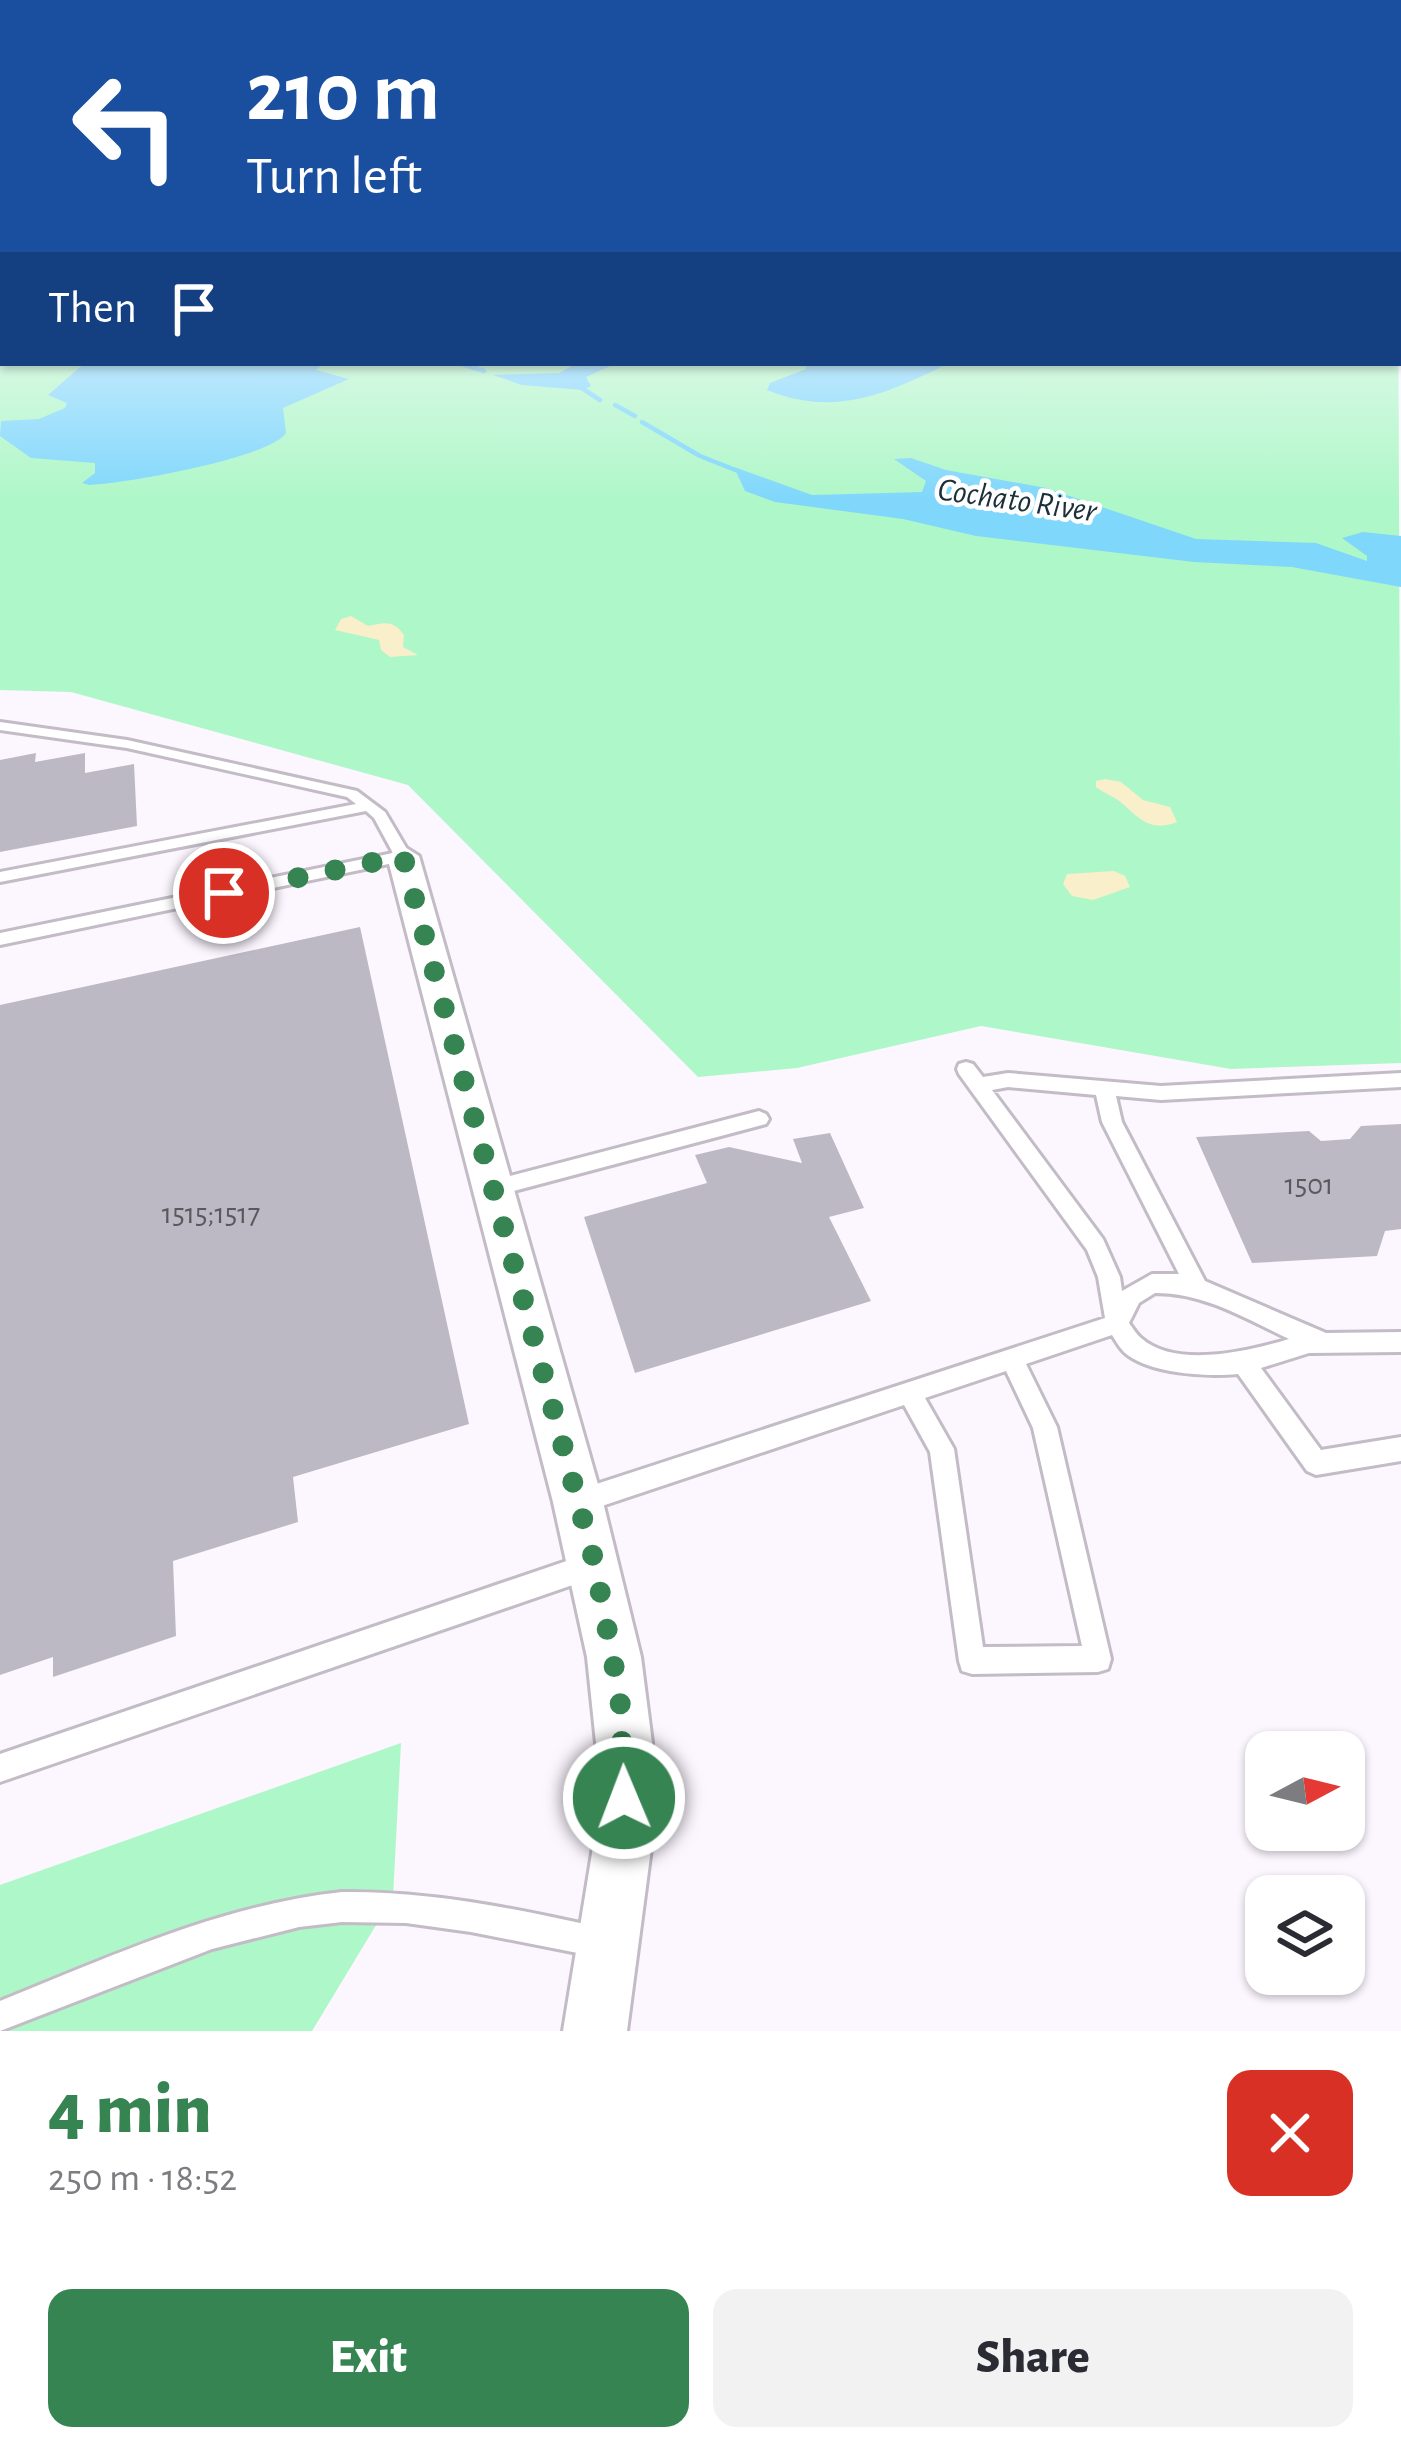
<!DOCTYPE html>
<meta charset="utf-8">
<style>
:root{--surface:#fff;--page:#f2f2f3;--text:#2b2b33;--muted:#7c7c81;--accent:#378453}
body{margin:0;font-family:"Alegreya Sans",sans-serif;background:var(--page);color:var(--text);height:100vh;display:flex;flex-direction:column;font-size:45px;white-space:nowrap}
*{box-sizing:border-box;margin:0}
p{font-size:39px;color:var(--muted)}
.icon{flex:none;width:66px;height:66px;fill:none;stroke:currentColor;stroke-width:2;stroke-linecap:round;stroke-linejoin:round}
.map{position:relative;height:2031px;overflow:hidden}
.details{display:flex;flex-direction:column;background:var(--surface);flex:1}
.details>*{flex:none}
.hud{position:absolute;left:0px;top:0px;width:1401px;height:366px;box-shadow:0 3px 9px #0004;background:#1a4fa0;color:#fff;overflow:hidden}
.needle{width:78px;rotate:83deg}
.buttons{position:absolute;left:1245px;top:1731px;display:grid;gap:24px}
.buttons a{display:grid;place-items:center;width:120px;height:120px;border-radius:24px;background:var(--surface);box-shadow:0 3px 9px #0004;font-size:60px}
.pin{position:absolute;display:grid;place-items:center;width:102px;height:102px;color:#fff;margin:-51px;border:6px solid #fff;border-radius:50%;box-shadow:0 3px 12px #0007}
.me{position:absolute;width:132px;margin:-66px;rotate:359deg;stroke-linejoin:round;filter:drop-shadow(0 0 9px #0008)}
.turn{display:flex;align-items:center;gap:42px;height:252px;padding:0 48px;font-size:54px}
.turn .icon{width:156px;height:156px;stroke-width:2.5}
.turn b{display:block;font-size:84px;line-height:102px}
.then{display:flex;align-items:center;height:114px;padding:0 48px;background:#0003;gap:24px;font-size:45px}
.round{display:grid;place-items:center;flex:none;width:126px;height:126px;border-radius:24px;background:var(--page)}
.overview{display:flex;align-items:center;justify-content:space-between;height:204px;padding:0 48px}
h1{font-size:72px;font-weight:800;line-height:90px;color:var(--accent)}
.action{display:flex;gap:24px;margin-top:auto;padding:24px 48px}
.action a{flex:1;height:138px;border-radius:24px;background:var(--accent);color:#fff;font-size:48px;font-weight:800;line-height:138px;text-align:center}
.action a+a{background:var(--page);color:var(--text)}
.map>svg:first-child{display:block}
.green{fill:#aef7c8}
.sand{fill:#f9efca}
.water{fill:#7fd7fb}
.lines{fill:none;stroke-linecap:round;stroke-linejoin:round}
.stream{stroke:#7fd7fb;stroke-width:4.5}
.building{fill:#bdb9c4}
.service-casing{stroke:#c3bbc6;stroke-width:6}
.minor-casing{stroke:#c3bbc6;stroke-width:6}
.service{fill:#fff;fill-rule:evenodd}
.minor{fill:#fff;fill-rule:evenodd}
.route{stroke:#378453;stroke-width:21;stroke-dasharray:0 37.8}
.labels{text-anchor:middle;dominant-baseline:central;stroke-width:9;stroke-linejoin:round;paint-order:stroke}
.number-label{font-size:30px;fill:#5b585d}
.far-water-label{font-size:33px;font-style:italic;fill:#1b3039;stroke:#fff}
</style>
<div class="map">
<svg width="1401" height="2031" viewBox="0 0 1401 2031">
<rect width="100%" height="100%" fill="#fcf6ff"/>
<path class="green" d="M1398,217l3,846 -170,6 -250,-43 -184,42 -99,9 -290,-292 -337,-93 -71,-2v-402l3,75h1395z
M401,1743l-8,154 -81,134h-312v-146z"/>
<path class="sand" d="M351,616l17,10c15,-3 25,-7 36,9l-1,12 15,8 -28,2 -9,-7 -2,-10 -44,-10 6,-11z
M1105,779l16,3 22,18 27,7 7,15c-25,10 -37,-2 -54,-18 -8,-7 -19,-11 -27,-17v-6z
M1114,871l11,5 5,11 -37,13 -21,-4 -9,-12 4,-10z"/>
<path class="water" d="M85,363h239l-8,7 33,9 -66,29 3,25c-16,25 -162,51 -197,52l-7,-2 13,-10v-10l-64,-5 -31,-22 1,-15 38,-2 26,-11 2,-5 -19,-8z
M577,363h40l-31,14 5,9 -8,4 -61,-5 -29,-10 66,-2z
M806,363h143c-61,30 -113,55 -182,27l3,-7 36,-14z
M911,458l35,12 100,18 150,51 120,4 51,18v-5l-25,-18 21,-6 38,4v51l-109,-20 -98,-5 -218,-26 -73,-17 -128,-17 -30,-11 -11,-24 78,28 110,-3 4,-11 -32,-22z"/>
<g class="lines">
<path class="stream" d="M459,363l25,8
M574,383l26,17
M615,405l20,11
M642,422l58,34 43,17"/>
</g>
<path class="building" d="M36,753l-1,9 50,-9v20l49,-9 3,62 -137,26v-92z
M360,927l109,497 -176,53 5,45 -125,39 3,75 -123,41v-20l-53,18v-670z
M1401,1124v105l-16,2 -8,25 -125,7 -56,-126 113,-6 12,10 29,-2 11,-13z
M830,1133l34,75 -35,9 42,84 -236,72 -51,-156 123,-34 -12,-28 34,-8 73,16 -9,-24z"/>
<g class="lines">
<g class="service-casing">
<path id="service" d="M0,722l127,18 230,51 28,21 26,44 -8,5 -403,84v-12l393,-80 -19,-35 -8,-7 -366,71v-10l356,-68 -9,-7 -220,-49 -127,-18z
M966,1062l7,2 10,13 25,-4 153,13 240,-13v14l-240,13 -45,-4 6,26 83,159 121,52 75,-1v20l-92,1 -48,15 60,82 80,-13v24l-85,14 -9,-4 -69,-97c-31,3 -90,0 -114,-22 -5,-5 -8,-11 -12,-17l-86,29 31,63 54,232 -3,10 -10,3 -126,2 -10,-3 -3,-10 -29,-209 -26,-47 -326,109 -9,-3 -3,-9 3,-9 9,-3 527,-172 -7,-41 -11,-27 -128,-176 -2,-5 2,-5zM1008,1087l88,8 6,27 77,152h-27l-30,17 -2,-14 -17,-38 -111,-149zM1155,1293c49,0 90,25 134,46 -40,12 -113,30 -148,-1 -5,-4 -8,-10 -12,-15l10,-20zM1006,1371l27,57 49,218 -99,1 -29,-198 -29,-51z
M759,1111l7,3 3,5 -3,5 -271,72 -7,-2 -3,-6 3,-6 7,-2z
M590,1553l9,4 4,9 -4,9 -9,4 -590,203v-28z
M342,1892c87,-1 171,16 256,35l11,4 4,11 -4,11 -11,4 -127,-25 -65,-9 -64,-1 -43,5 -87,22 -212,82v-30c112,-45 221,-96 342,-109z"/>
</g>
<g class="minor-casing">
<path id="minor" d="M403,846l16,10 184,646 38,155 11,86v98l-25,190h-64l31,-190 2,-98 -9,-86 -34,-155 -166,-646z"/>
</g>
<use href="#service" class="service"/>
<use href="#minor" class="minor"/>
</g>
<linearGradient id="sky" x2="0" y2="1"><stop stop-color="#7ec2f0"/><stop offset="0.43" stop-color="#fefbff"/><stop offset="1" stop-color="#fefbff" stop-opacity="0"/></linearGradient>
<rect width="1401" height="502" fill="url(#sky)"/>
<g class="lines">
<path class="route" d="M224,893l179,-37 192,708 25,134 4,100"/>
</g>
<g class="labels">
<g class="number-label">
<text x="1309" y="1185">1501</text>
<text x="211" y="1214">1515;1517</text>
</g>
<g class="far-water-label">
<text transform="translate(1017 501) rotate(8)">Cochato River</text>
</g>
</g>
</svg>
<div class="buttons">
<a><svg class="needle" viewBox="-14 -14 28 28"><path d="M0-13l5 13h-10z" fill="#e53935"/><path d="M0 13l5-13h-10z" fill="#7c7c81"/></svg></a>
<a><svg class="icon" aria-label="layers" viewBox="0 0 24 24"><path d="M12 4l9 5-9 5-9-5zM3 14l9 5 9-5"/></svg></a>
</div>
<div class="pin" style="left:224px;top:893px;background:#d93025"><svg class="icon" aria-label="arrive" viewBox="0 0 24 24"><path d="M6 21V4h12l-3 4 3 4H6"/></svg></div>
<svg class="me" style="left:624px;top:1798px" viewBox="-20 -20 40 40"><circle r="17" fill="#378453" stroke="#fff" stroke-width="3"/><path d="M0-11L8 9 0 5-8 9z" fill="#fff"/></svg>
<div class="hud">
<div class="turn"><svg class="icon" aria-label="left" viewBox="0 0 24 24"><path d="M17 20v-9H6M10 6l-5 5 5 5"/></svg><div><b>210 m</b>Turn left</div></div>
<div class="then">Then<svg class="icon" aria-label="arrive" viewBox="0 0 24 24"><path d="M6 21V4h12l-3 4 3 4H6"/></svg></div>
</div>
</div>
<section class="details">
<div class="overview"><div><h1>4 min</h1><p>250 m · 18:52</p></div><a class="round" style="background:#d93025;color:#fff"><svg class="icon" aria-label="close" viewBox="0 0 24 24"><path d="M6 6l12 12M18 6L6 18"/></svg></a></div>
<div class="action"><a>Exit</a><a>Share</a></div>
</section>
